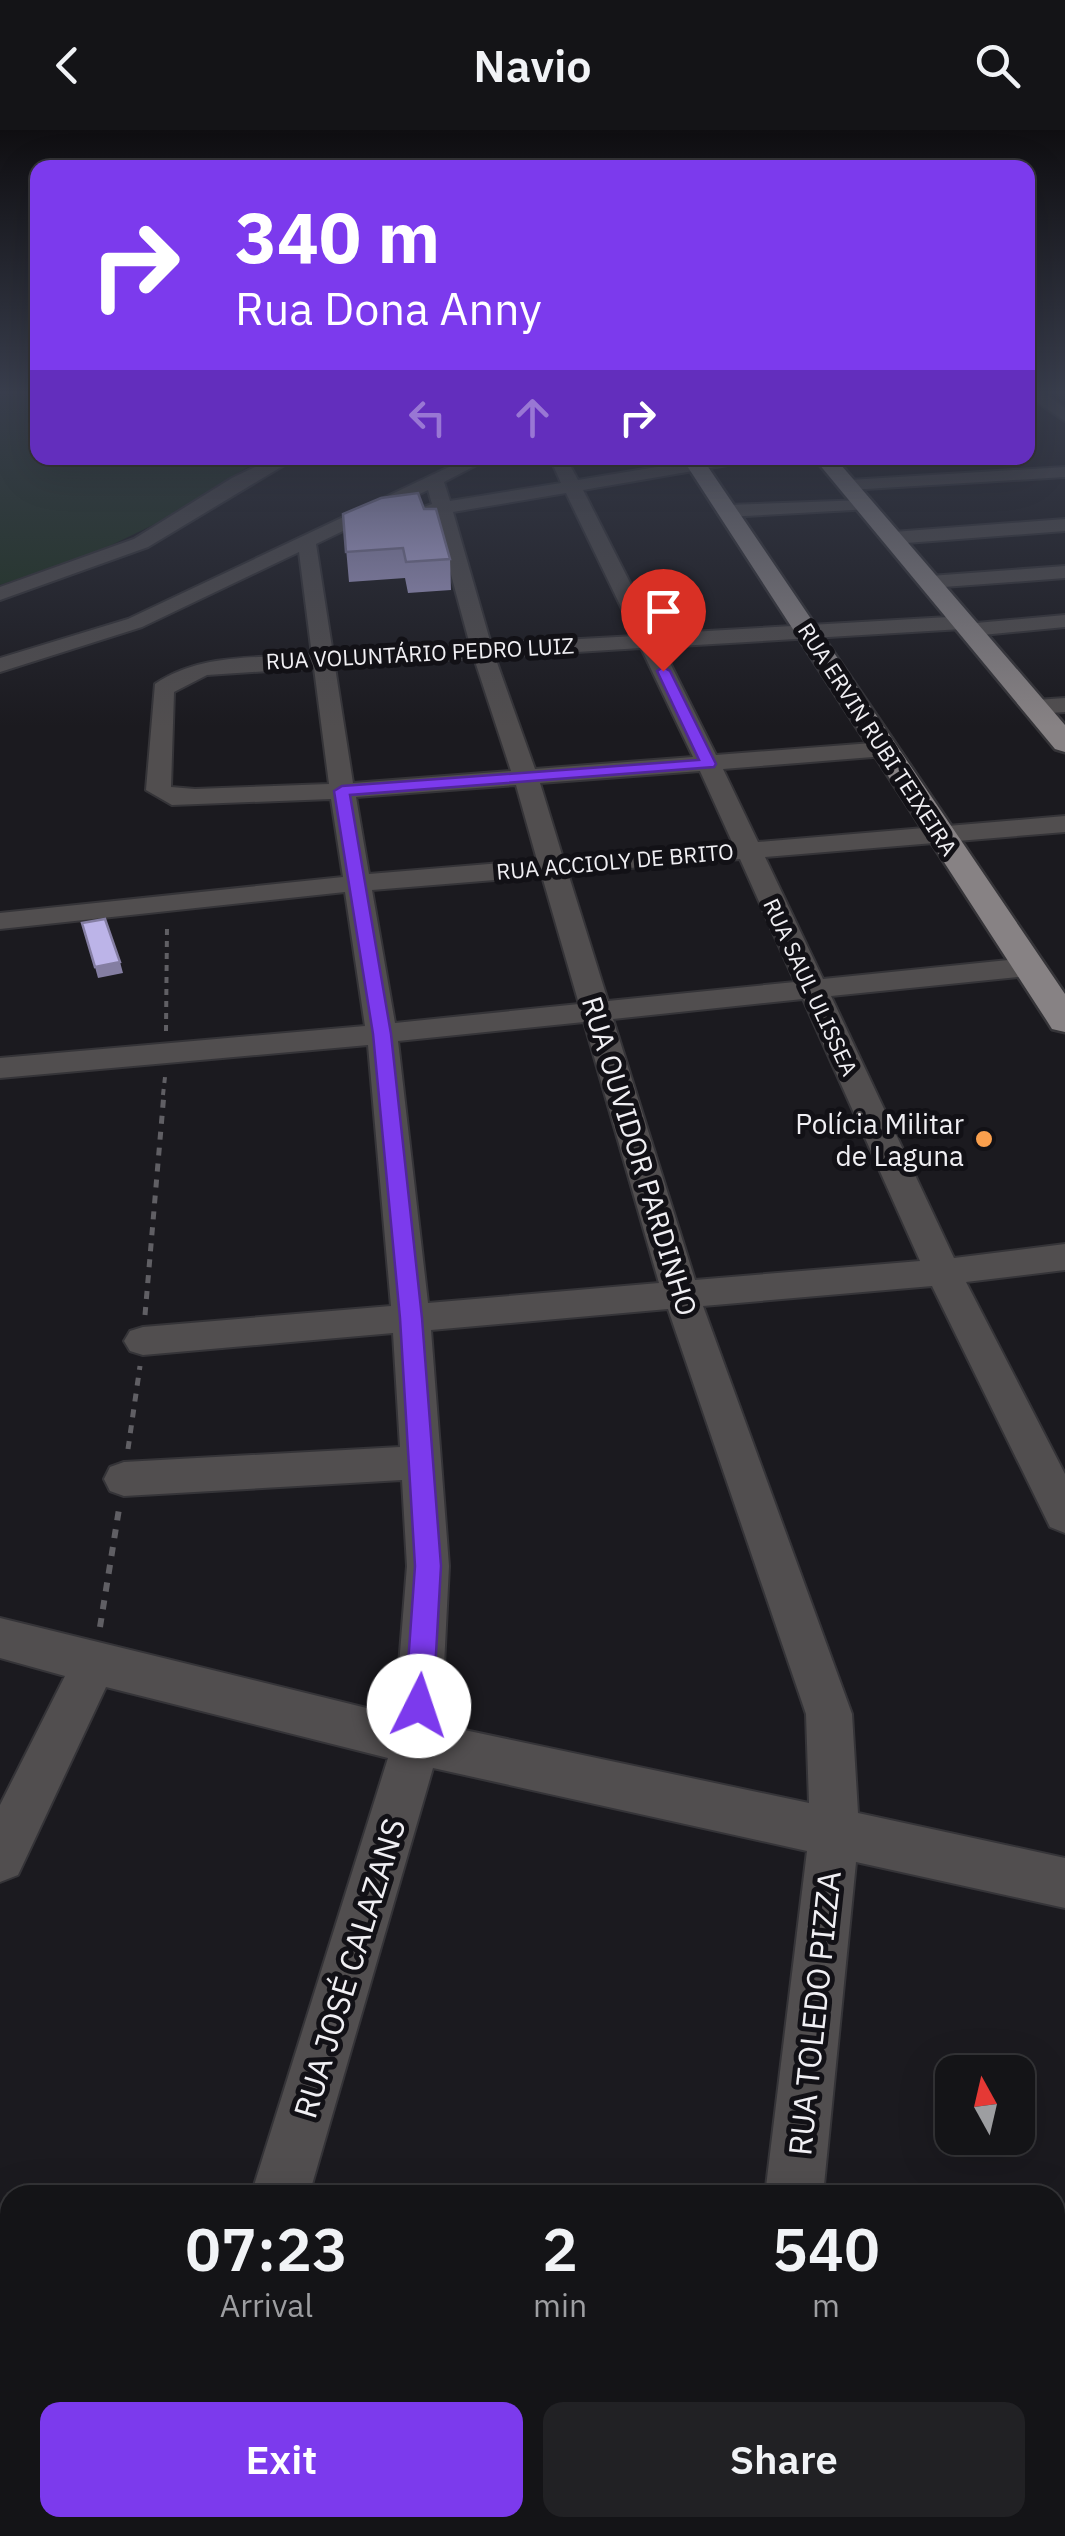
<!DOCTYPE html>
<meta charset="utf-8">
<style>
:root{--surface:#141417;--page:#212124;--text:#f1f3f6;--muted:#9d9ea1;--line:#333336;--accent:#7c3aed}
body{margin:0;font-family:"IBM Plex Sans",sans-serif;background:var(--page);color:var(--text);height:100vh;display:flex;flex-direction:column;font-size:38px;white-space:nowrap}
*{box-sizing:border-box;margin:0}
p{font-size:32px;color:var(--muted)}
.icon{flex:none;width:55px;height:55px;fill:none;stroke:currentColor;stroke-width:2;stroke-linecap:round;stroke-linejoin:round}
.map{position:relative;flex:1;overflow:hidden}
.drawer{position:absolute;left:0px;top:2055px;width:1065px;height:352px;display:flex;flex-direction:column;background:var(--surface);border-radius:30px 30px 0 0;box-shadow:0 10px 40px #0002,0 0 0 2px var(--line)}
.drawer>*{flex:none}
.hud{position:absolute;left:30px;top:30px;width:1005px;height:305px;border-radius:20px;box-shadow:0 10px 40px #0002,0 0 0 2px var(--line);background:#7c3aed;color:#fff;overflow:hidden}
.needle{width:65px;rotate:352deg}
.buttons{position:absolute;left:935px;top:1925px;display:grid;gap:20px}
.buttons a{display:grid;place-items:center;width:100px;height:100px;border-radius:20px;background:var(--surface);box-shadow:0 10px 40px #0002,0 0 0 2px var(--line);font-size:50px}
.pin{position:absolute;display:grid;place-items:center;width:85px;height:85px;color:#fff;margin:-102px -42px;border-radius:50% 50% 50% 0;rotate:-45deg;box-shadow:0 0 10px #0007}
.pin .icon{rotate:45deg}
.me{position:absolute;width:110px;margin:-55px;rotate:4deg;stroke-linejoin:round;filter:drop-shadow(0 0 8px #0008)}
.turn{display:flex;align-items:center;gap:35px;height:210px;padding:0 40px;font-size:45px}
.turn .icon{width:130px;height:130px;stroke-width:2.5}
.turn b{display:block;font-size:70px;line-height:85px}
.lanes{display:flex;align-items:center;height:95px;padding:0 40px;background:#0003;justify-content:center;gap:50px;direction:ltr}
.lanes .off{opacity:.35}
.eta{display:flex;justify-content:space-evenly;align-items:center;height:170px;text-align:center}
.eta b{font-size:60px;font-weight:600;line-height:70px}
.cta{display:flex;gap:20px;margin-top:auto;padding:20px 40px}
.cta a{flex:1;height:115px;border-radius:20px;background:var(--accent);color:#fff;font-size:40px;font-weight:600;line-height:115px;text-align:center}
.cta a+a{background:var(--page);color:var(--text)}
header{display:flex;justify-content:space-between;align-items:center;height:130px;padding:0 40px;background:var(--surface);font-size:45px;font-weight:600}
.map>svg:first-child{display:block}
.green{fill:#1d321e}
.lines{fill:none;stroke-linecap:round;stroke-linejoin:round}
.minor-casing{stroke:#353438;stroke-width:4}
.major-casing{stroke:#353438;stroke-width:5}
.path-far2{stroke:#605f64;stroke-width:4;stroke-dasharray:6 6;stroke-linecap:butt}
.path-far1{stroke:#605f64;stroke-width:5;stroke-dasharray:8 8;stroke-linecap:butt}
.path{stroke:#605f64;stroke-width:6;stroke-dasharray:9 9;stroke-linecap:butt}
.minor{fill:#514e4f;fill-rule:evenodd}
.major{fill:#878284;fill-rule:evenodd}
.wall{fill:#a29bc8}
.shaded-wall{fill:#847ea2}
.building{fill:#bcb4e8;stroke:#847ea2;stroke-width:2.5}
.route{fill:#7c3aed;stroke:#51269a;stroke-width:2.5}
.poi-dot{fill:#f99f4d;stroke:#121116;stroke-width:4}
.labels{text-anchor:middle;dominant-baseline:central;stroke-width:10;stroke-linejoin:round;paint-order:stroke}
.far-street-label{font-size:22px;fill:#f0eff3;stroke:#121116}
.poi-label{font-size:28px;fill:#f0eff3;stroke:#121116;text-anchor:end}
.street-label{font-size:28px;fill:#f0eff3;stroke:#121116}
.near-street-label{font-size:32px;fill:#f0eff3;stroke:#121116}
</style>
<header><svg class="icon" aria-label="back" viewBox="0 0 24 24"><path d="M15 5l-7 7 7 7"/></svg>Navio<svg class="icon" aria-label="search" viewBox="0 0 24 24"><circle cx="10" cy="10" r="6"/><path d="M15 15l6 6"/></svg></header>
<div class="map">
<svg width="1065" height="2406" viewBox="0 0 1065 2406">
<rect width="100%" height="100%" fill="#1b1a1f"/>
<path class="green" d="M0,260h37l1,68h195l18,7 -96,59 -62,30 -93,31z"/>
<g class="lines">
<g class="minor-casing">
<path id="minor" d="M1028,260h11l26,18v13l-37,-25z
M274,328h22l-148,89 -148,53v-13l134,-48 98,-61z
M468,328h22l-46,24 6,19 111,-18 -11,-25h16l12,22 133,-22h36l-8,5 -156,27 73,144 310,-18 7,2 3,5 89,-8v12l-93,9 -7,-2 -3,-5 -300,18 54,108 169,-13 12,7 -12,7 -162,13 35,73 307,-26v16l-300,25 58,122 206,-21 10,3 4,6 -4,6 -10,3 -198,20 123,262 111,-14v26l-99,12 99,192v59l-15,-6 -118,-241 -229,20 149,408 6,99 207,45v50l-209,-46 -33,333h-58l42,-344 -374,-83 -124,427h-58l137,-437 -282,-71 -88,188 -18,7v-77l65,-129 -65,-18v-40l395,97 12,-149 -5,-86 -278,16 -14,-5 -6,-12 6,-12 14,-5 276,-15 -7,-114 -250,22 -13,-4 -6,-10 6,-10 13,-4 248,-21 -23,-261 -368,33v-20l365,-32 -20,-134 -345,37v-16l343,-36 -12,-78 -159,6 -26,-15 9,-106c46,-31 103,-26 157,-29l-13,-103 -157,75 -142,45v-14l128,-39zM428,360l4,14 -22,8 9,6 16,-3 35,130 -137,9 -17,-110zM566,363l69,143 -144,8 -38,-132zM641,518l52,109 -158,12 -40,-112zM474,528l37,113 -158,12 -18,-116zM314,538l15,116 -134,5 -24,-2 3,-95 33,-17zM700,641l33,73 -170,14 -23,-75zM516,655l21,75 -168,14 -13,-77zM740,729l55,123 -187,19 -40,-128zM542,746l37,128 -184,19 -23,-133zM803,869l117,262 -225,19 -82,-261zM584,892l75,261 -231,20 -30,-262zM668,1179l138,405 3,89 -368,-78 8,-159 -18,-236z
M1065,337v10l-216,13 -9,-5 9,-5z
M865,370l6,1v8l-144,8 -9,-6 9,-6z
M1065,389v12l-172,13 -10,-6 10,-6z
M1065,436v12l-135,10 -10,-6 10,-6z
M1065,568v14l-29,2 -11,-7 11,-7z
M147,2398h66l-3,8h-66z
M724,2398h66l-1,8h-66z"/>
</g>
<g class="major-casing">
<path id="major" d="M682,328h20l363,536v38l-13,-3 -5,-8z
M814,328h21l230,267v27l-10,-3z"/>
</g>
<path class="path-far2" d="M166,901l1,-104
M163,965l2,-18"/>
<path class="path-far1" d="M145,1185l19,-222
M128,1319l12,-83"/>
<path class="path" d="M100,1497l19,-118"/>
<use href="#minor" class="minor"/>
<use href="#major" class="major"/>
</g>
<path class="wall" d="M424,379l26,50 1,31 -43,3 -3,-15 -56,4 -6,-68z"/>
<path class="shaded-wall" d="M120,832l3,11 -25,5 -3,-11z"/>
<path class="building" d="M418,363l6,16h12l14,50 -44,3 -3,-14 -57,4 -3,-38 38,-16z
M105,789l15,43 -25,5 -13,-44z"/>
<linearGradient id="sky" x2="0" y2="1"><stop stop-color="#0f0e11"/><stop offset="0.44" stop-color="#393e4d"/><stop offset="1" stop-color="#393e4d" stop-opacity="0"/></linearGradient>
<rect width="1065" height="597" fill="url(#sky)"/>
<path class="route" d="M663,537l7,4 46,93 -2,3 -364,28 41,239 31,284 19,248 -8,140 -4,9 -10,4 -10,-4 -4,-9 10,-140 -15,-248 -27,-284 -39,-243 8,-5 357,-26 -42,-89z"/>
<circle class="poi-dot" cx="984" cy="1009" r="10"/>
<g class="labels">
<g class="far-street-label">
<text transform="translate(420 523) rotate(-3)">RUA VOLUNTÁRIO PEDRO LUIZ</text>
<text transform="translate(878 609) rotate(57)">RUA ERVIN RUBI TEIXEIRA</text>
<text transform="translate(615 731) rotate(-5)">RUA ACCIOLY DE BRITO</text>
<text transform="translate(811 857) rotate(65)">RUA SAUL ULISSEA</text>
</g>
<g class="poi-label">
<text x="964" y="993">Polícia Militar<tspan x="964" dy="32">de Laguna</tspan></text>
</g>
<g class="street-label">
<text transform="translate(640 1026) rotate(73)">RUA OUVIDOR PARDINHO</text>
</g>
<g class="near-street-label">
<text transform="translate(349 1838) rotate(-73)">RUA JOSÉ CALAZANS</text>
<text transform="translate(814 1883) rotate(-84)">RUA TOLEDO PIZZA</text>
</g>
</g>
</svg>
<div class="buttons">
<a><svg class="needle" viewBox="-14 -14 28 28"><path d="M0-13l5 13h-10z" fill="#e53935"/><path d="M0 13l5-13h-10z" fill="#9d9ea1"/></svg></a>
</div>
<div class="pin" style="left:663px;top:541px;background:#d93025"><svg class="icon" aria-label="arrive" viewBox="0 0 24 24"><path d="M6 21V4h12l-3 4 3 4H6"/></svg></div>
<svg class="me" style="left:419px;top:1576px" viewBox="-20 -20 40 40"><circle r="19" fill="#fff"/><path d="M0-13L10 11 0 6-10 11z" fill="#7c3aed"/></svg>
<div class="hud">
<div class="turn"><svg class="icon" aria-label="right" viewBox="0 0 24 24"><path d="M7 20v-9h11M14 6l5 5-5 5"/></svg><div><b>340 m</b>Rua Dona Anny</div></div>
<div class="lanes"><svg class="icon off" aria-label="left" viewBox="0 0 24 24"><path d="M17 20v-9H6M10 6l-5 5 5 5"/></svg><svg class="icon off" aria-label="ahead" viewBox="0 0 24 24"><path d="M12 20V5M6 11l6-6 6 6"/></svg><svg class="icon" aria-label="right" viewBox="0 0 24 24"><path d="M7 20v-9h11M14 6l5 5-5 5"/></svg></div>
</div>
<section class="drawer">
<div class="eta">
<div><b>07:23</b><p>Arrival</p></div>
<div><b>2</b><p>min</p></div>
<div><b>540</b><p>m</p></div>
</div>
<div class="cta"><a>Exit</a><a>Share</a></div>
</section>
</div>
